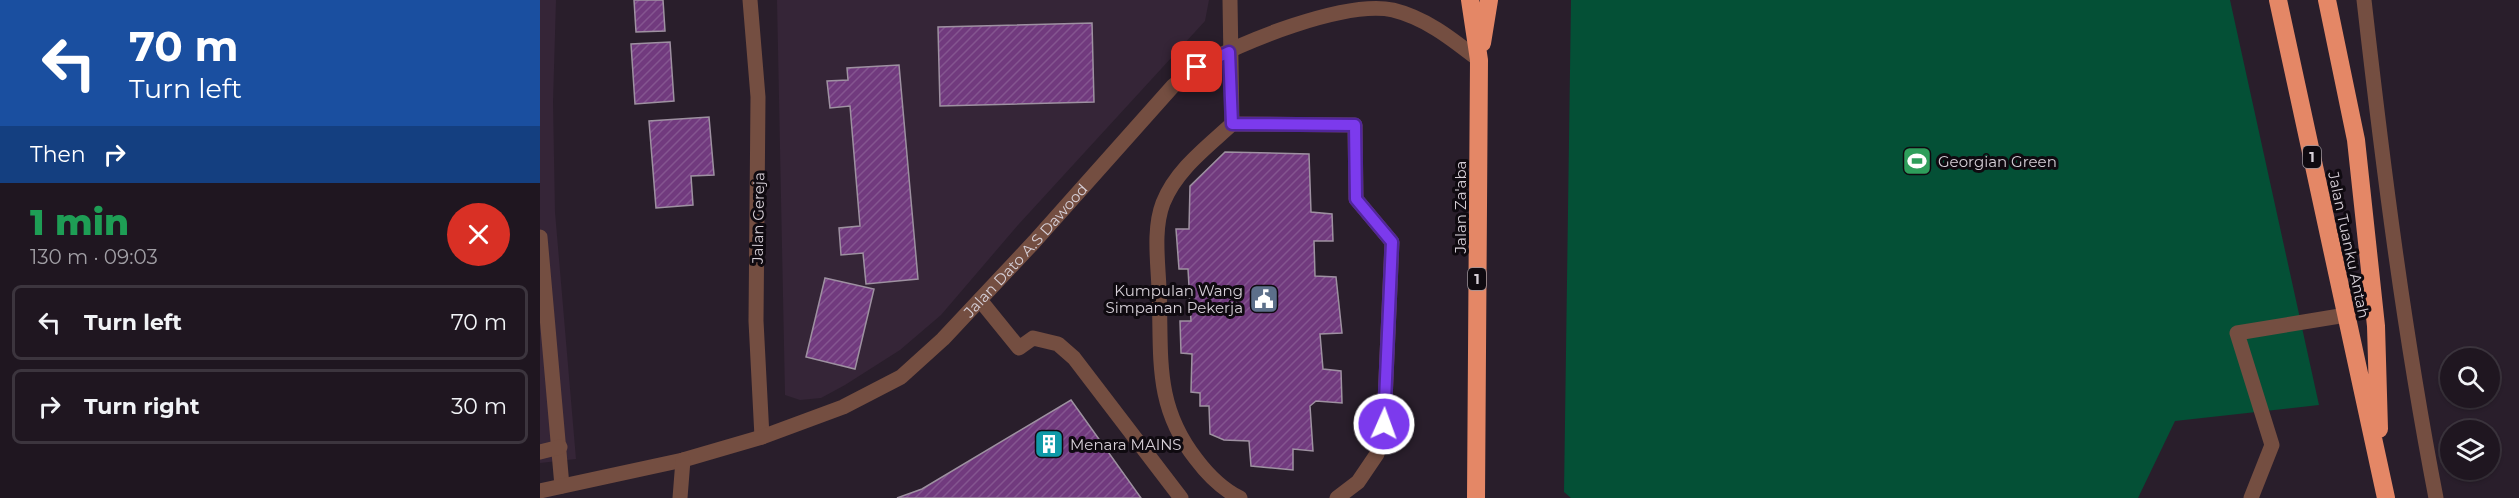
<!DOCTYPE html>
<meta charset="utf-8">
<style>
:root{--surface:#1f1620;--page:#271f29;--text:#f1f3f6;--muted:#a19fa5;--line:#3c353e}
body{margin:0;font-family:Montserrat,sans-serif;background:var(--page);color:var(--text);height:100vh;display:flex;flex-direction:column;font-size:22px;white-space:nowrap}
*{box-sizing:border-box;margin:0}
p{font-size:20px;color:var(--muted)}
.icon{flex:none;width:33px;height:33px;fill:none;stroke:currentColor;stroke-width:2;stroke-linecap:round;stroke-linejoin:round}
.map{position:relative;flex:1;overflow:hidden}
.side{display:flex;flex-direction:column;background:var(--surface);width:540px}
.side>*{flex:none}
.hud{background:#1a4fa0;color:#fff;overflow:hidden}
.fabs{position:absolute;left:1900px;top:348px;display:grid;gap:12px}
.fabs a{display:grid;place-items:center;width:60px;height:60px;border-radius:50%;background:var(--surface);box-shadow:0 2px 4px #0004,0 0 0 2px var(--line);font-size:30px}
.pin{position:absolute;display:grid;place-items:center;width:51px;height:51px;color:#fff;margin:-26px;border-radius:12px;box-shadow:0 3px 9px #0006}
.me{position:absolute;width:66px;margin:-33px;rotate:2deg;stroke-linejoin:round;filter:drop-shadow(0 0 4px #0008)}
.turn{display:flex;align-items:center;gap:21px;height:126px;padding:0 30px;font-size:27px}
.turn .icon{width:78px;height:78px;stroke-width:2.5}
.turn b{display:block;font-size:42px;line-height:51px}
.then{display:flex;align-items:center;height:57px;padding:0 30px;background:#0003;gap:12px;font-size:22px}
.round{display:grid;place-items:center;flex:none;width:63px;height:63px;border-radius:32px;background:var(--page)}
.overview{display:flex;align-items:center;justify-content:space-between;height:102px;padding:0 30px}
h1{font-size:36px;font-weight:800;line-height:45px;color:#1e9e55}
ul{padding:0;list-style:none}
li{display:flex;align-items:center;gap:18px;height:75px;margin:0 12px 9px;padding:0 18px;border:3px solid var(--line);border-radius:9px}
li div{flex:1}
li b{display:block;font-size:22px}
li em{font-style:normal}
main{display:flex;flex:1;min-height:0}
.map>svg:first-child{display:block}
.built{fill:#352537}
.green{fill:#045036}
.building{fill:url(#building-hatch);stroke:#9e91a1;stroke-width:1.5}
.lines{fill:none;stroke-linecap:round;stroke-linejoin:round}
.minor{stroke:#744e41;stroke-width:15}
.highway{stroke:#e48766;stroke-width:18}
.route-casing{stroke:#51269a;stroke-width:15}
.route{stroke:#7c3aed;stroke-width:10}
.labels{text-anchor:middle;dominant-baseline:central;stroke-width:6;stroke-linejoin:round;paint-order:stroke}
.shield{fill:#0f0a10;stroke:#9a949b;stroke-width:1.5}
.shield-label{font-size:14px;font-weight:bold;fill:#d6cfd7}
.poi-label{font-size:15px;fill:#d6cfd7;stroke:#0f0a10;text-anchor:start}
.street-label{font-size:15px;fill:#d6cfd7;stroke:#0f0a10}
</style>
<main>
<section class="side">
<div class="hud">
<div class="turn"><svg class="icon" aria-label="left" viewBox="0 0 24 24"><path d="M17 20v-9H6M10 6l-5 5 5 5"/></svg><div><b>70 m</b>Turn left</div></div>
<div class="then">Then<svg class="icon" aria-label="right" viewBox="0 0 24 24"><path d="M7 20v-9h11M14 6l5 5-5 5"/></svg></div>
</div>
<div class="overview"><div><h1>1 min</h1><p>130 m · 09:03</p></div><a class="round" style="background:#d93025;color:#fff"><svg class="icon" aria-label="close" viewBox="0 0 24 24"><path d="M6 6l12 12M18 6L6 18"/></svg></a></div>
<ul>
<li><svg class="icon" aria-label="left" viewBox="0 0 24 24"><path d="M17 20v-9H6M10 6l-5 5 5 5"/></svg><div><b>Turn left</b></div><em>70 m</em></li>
<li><svg class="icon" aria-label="right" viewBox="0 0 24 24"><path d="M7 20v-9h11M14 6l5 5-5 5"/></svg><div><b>Turn right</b></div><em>30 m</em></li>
</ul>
</section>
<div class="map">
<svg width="1979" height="498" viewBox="0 0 1979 498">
<defs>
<pattern id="building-hatch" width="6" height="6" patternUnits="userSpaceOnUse" patternTransform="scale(1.5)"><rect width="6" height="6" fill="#713a7e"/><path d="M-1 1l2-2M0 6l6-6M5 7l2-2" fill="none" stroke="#845590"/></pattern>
</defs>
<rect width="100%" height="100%" fill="#291e2b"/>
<path class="built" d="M0,0h16l-3,102 2,110 21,247 -36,4z
M237,0h432l-4,21 -187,204 -77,90 -41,35 -55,35 -24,13 -21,2 -15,-5z"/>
<path class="green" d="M1031,0h659l89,405 -144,16 -37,77h-567l-7,-6z"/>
<path class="building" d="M94,0h29l2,31 -29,1z
M552,23l2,79 -154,4 -2,-79z
M130,42l4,59 -39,3 -4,-60z
M359,65l19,214 -52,5 -3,-31 -22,2 -2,-27 21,-2 -10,-120 -20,2 -3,-27 21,-1 -1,-12z
M169,117l5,58 -23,1 2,29 -37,3 -7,-87z
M685,152l84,2 2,58 21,2 1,27h-19l1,35 21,1 6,56 -22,1 3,35 18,2 1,32 -26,-2 -6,5 3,45 -20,-2v21l-42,-4 -2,-25 -25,-1 -14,-6 -1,-28h-9v-13l-9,-1 1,-38 -11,-1 -1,-32h11l-3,-52h-9l-3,-40h13l1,-43z
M285,278l49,11 -19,80 -49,-12z
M531,400l70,98h-244l25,-9z"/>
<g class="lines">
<g class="minor">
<path d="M210,0l8,97 -2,224 6,116"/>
<path d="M690,0l2,124c-25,23 -56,46 -69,79 -10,26 -5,59 -4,86 3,66 -6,115 37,170 12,16 26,30 44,39"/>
<path d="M1824,0c19,167 40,333 72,498"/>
<path d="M692,124l123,1 1,74 36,43 -8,182 -7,30 -19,28 -21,16"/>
<path d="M0,237l22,249"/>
<path d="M440,300l39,48 14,-10 25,6 16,14 107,140"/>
<path d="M0,452l20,-5"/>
<path id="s1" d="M0,491l143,-31 79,-23 81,-30 58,-30 42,-38 91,-97 139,-156c8,-6 17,-14 26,-19 40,-25 147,-67 194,-57 33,8 59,29 86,50"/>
<path d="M140,498l3,-38"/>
<path d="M1711,498l21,-53 -35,-112 109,-18"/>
</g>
<path class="highway" d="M930,0l9,60 -3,438
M1738,0l108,498
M1787,0l29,140 20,186 3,103
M942,43l7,-43"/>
</g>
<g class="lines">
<g class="route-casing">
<path id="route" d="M657,67l32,-15 3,72 123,1 1,74 36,43 -8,182"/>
</g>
<use href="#route" class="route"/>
</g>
<defs>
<g id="stadium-square" transform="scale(1.5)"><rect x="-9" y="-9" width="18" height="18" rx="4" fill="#2e9e5b" stroke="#0f0a10"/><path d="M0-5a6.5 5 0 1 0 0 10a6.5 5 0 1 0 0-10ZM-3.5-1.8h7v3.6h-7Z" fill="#fff"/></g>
<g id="civic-square" transform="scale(1.5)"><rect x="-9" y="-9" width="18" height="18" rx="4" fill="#5c6f8a" stroke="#0f0a10"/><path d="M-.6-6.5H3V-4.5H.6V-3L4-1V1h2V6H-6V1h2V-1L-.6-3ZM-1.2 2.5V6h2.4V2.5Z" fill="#fff"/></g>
<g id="building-square" transform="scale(1.5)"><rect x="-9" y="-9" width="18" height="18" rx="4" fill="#0f9aa8" stroke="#0f0a10"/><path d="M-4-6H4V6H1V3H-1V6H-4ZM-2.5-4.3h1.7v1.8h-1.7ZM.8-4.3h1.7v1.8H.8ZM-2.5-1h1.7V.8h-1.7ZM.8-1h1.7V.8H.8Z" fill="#fff"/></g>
</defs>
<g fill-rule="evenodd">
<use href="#stadium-square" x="1377" y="161"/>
<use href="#civic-square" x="724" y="299"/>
<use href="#building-square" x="509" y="444"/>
</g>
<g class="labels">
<g class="shield">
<rect x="1763" y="146" width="18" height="22" rx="4.5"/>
<rect x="928" y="268" width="18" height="22" rx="4.5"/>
</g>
<g class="shield-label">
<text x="1772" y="157">1</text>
<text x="937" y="279">1</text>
</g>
<g class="poi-label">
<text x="1398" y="161">Georgian Green</text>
<text x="703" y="290" text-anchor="end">Kumpulan Wang<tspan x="703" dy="17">Simpanan Pekerja</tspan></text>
<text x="530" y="444">Menara MAINS</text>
</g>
<g class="street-label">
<text transform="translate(920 207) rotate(-90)">Jalan Za'aba</text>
<text transform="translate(218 218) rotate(-89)">Jalan Gereja</text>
<text transform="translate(1809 245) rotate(78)">Jalan Tuanku Antah</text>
<text stroke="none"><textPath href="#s1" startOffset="558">Jalan Dato A.S Dawood</textPath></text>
</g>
</g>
</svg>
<div class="fabs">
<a><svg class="icon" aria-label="search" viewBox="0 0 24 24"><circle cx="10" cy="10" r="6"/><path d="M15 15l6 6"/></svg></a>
<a><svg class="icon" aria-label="layers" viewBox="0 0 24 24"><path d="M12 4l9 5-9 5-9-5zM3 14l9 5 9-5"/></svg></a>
</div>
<div class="pin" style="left:657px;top:67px;background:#d93025"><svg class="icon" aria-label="arrive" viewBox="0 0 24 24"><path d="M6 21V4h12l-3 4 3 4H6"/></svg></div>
<svg class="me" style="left:844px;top:424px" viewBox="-20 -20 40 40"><circle r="17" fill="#7c3aed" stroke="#fff" stroke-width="3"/><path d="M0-11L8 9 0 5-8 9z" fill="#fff"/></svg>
</div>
</main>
